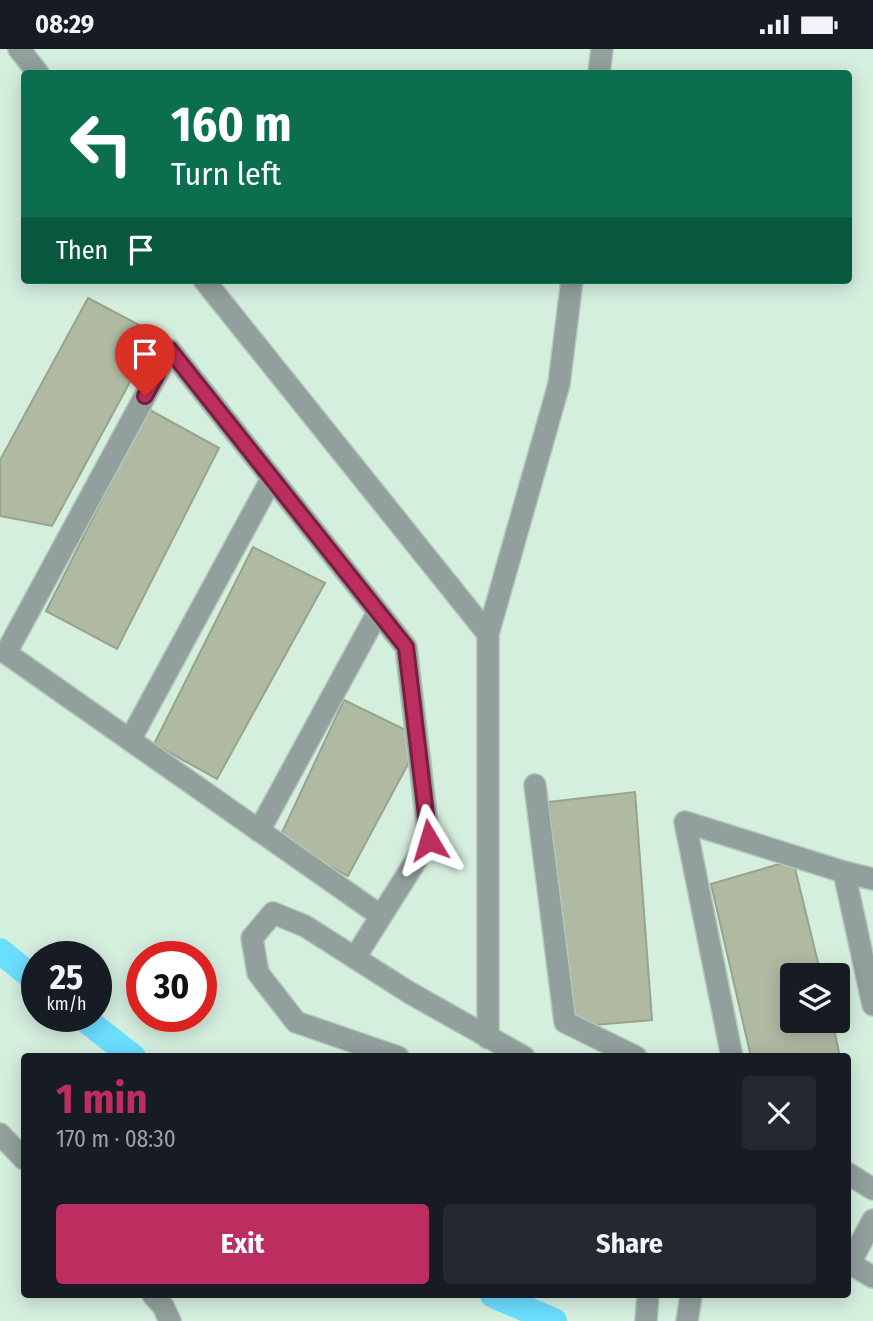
<!DOCTYPE html>
<meta charset="utf-8">
<style>
:root{--surface:#171b24;--page:#242831;--text:#f1f3f6;--muted:#9ea1a6;--accent:#bc2e5f}
body{margin:0;font-family:"Fira Sans Condensed",sans-serif;background:var(--page);color:var(--text);height:100vh;display:flex;flex-direction:column;font-size:26px;white-space:nowrap}
*{box-sizing:border-box;margin:0}
p{font-size:23px;color:var(--muted)}
.icon{flex:none;width:38px;height:38px;fill:none;stroke:currentColor;stroke-width:2;stroke-linecap:round;stroke-linejoin:round}
.map{position:relative;flex:1;overflow:hidden}
.panel{position:absolute;left:21px;top:1004px;width:830px;height:245px;display:flex;flex-direction:column;background:var(--surface);border-radius:7px;box-shadow:0 4px 18px #0003}
.panel>*{flex:none}
.guide{position:absolute;left:21px;top:21px;width:831px;height:214px;border-radius:7px;box-shadow:0 4px 18px #0003;background:#0b6e4f;color:#fff;overflow:hidden}
.buttons{position:absolute;left:780px;top:914px;display:grid;gap:14px}
.buttons a{display:grid;place-items:center;width:70px;height:70px;border-radius:7px;background:var(--surface);box-shadow:0 4px 18px #0003;font-size:35px}
.speed{position:absolute;left:21px;top:892px;display:flex;gap:14px;font-size:35px;font-weight:700;text-align:center}
.speed>*{display:grid;place-content:center;width:91px;height:91px;border-radius:50%;background:var(--surface);box-shadow:0 4px 18px #0003;line-height:1}
.speed small{font-size:18px;font-weight:400}
.speed .limit{border:10px solid #d22;background:#fff;color:#111}
.pin{position:absolute;display:grid;place-items:center;width:60px;height:60px;color:#fff;margin:-72px -30px;border-radius:50% 50% 50% 0;rotate:-45deg;box-shadow:0 0 7px #0007}
.pin .icon{rotate:45deg}
.me{position:absolute;width:77px;margin:-38px;rotate:353deg;stroke-linejoin:round;filter:drop-shadow(0 0 5px #0008)}
.turn{display:flex;align-items:center;gap:24px;height:147px;padding:0 35px;font-size:32px}
.turn .icon{width:91px;height:91px;stroke-width:2.5}
.turn b{display:block;font-size:49px;line-height:60px}
.then{display:flex;align-items:center;height:66px;padding:0 35px;background:#0003;gap:14px;font-size:26px}
.round{display:grid;place-items:center;flex:none;width:74px;height:74px;border-radius:7px;background:var(--page)}
.headline{display:flex;align-items:center;justify-content:space-between;height:119px;padding:0 35px}
h1{font-size:42px;font-weight:700;line-height:52px;color:var(--accent)}
.action{display:flex;gap:14px;margin-top:auto;padding:14px 35px}
.action a{flex:1;height:80px;border-radius:7px;background:var(--accent);color:#fff;font-size:28px;font-weight:700;line-height:80px;text-align:center}
.action a+a{background:var(--page);color:var(--text)}
.status{display:flex;justify-content:space-between;align-items:center;height:49px;padding:0 35px;background:var(--surface);direction:ltr}
.status svg{height:19px;fill:currentColor}
.map>svg:first-child{display:block}
.lines{fill:none;stroke-linecap:round;stroke-linejoin:round}
.canal{stroke:#6bddfe;stroke-width:26}
.building{fill:#b0baa3;stroke:#98a38c;stroke-width:2}
.minor-casing{stroke:#b2c8ba;stroke-width:24}
.minor{stroke:#919f9d;stroke-width:21}
.route-casing{stroke:#7a1e3e;stroke-width:18}
.route{stroke:#bc2e5f;stroke-width:12}
</style>
<div class="status"><b>08:29</b><svg viewBox="0 0 49 12"><path d="M0 12V9h3v3zM5 12V6h3v6zM10 12V3h3v9zM15 12V0h3v12zM26 1h20v11H26zM47 4h2v5h-2z"/></svg></div>
<div class="map">
<svg width="873" height="1272" viewBox="0 0 873 1272">
<rect width="100%" height="100%" fill="#d5efdf"/>
<g class="lines">
<path class="canal" d="M0,902l37,30
M82,968l51,40
M493,1246l61,26"/>
</g>
<path class="building" d="M88,249l68,36 -104,192 -52,-10v-56z
M148,360l71,39 -102,201 -71,-38z
M253,498l72,36 -108,196 -63,-35z
M344,651l78,38 -74,138 -70,-35z
M635,743l17,228 -81,7 -22,-225z
M793,811l28,115h-28v45h39l8,37h-89l-40,-173z"/>
<g class="lines">
<g class="minor-casing">
<path id="minor" d="M19,0l19,24
M599,24l3,-24
M204,231l284,354
M130,691l142,-262
M535,736l30,237 71,35
M259,782l119,-219
M844,823l29,7
M356,907l73,-116 -23,-193 -236,-297 -164,303 375,263
M488,989v-404l71,-250 13,-104
M398,1008l-102,-35 -38,-49 -6,-35 21,-25 32,13 105,67 114,64
M732,1008l-47,-235 159,50 29,133
M0,1085l24,25
M847,1124l26,16
M847,1213l26,15
M850,1214l23,-43
M153,1246l10,11 7,15
M646,1272l2,-26
M687,1272l4,-26"/>
</g>
<use href="#minor" class="minor"/>
</g>
<g class="lines">
<g class="route-casing">
<path id="route" d="M145,347l25,-46 236,297 23,193"/>
</g>
<use href="#route" class="route"/>
</g>
</svg>
<div class="buttons">
<a><svg class="icon" aria-label="layers" viewBox="0 0 24 24"><path d="M12 4l9 5-9 5-9-5zM3 14l9 5 9-5"/></svg></a>
</div>
<div class="speed"><div>25<small>km/h</small></div><div class="limit">30</div></div>
<div class="pin" style="left:145px;top:347px;background:#d93025"><svg class="icon" aria-label="arrive" viewBox="0 0 24 24"><path d="M6 21V4h12l-3 4 3 4H6"/></svg></div>
<svg class="me" style="left:429px;top:791px" viewBox="-20 -20 40 40"><path d="M0-17L14 15 0 8-14 15z" fill="#bc2e5f" stroke="#fff" stroke-width="4"/></svg>
<div class="guide">
<div class="turn"><svg class="icon" aria-label="left" viewBox="0 0 24 24"><path d="M17 20v-9H6M10 6l-5 5 5 5"/></svg><div><b>160 m</b>Turn left</div></div>
<div class="then">Then<svg class="icon" aria-label="arrive" viewBox="0 0 24 24"><path d="M6 21V4h12l-3 4 3 4H6"/></svg></div>
</div>
<section class="panel">
<div class="headline"><div><h1>1 min</h1><p>170 m · 08:30</p></div><a class="round"><svg class="icon" aria-label="close" viewBox="0 0 24 24"><path d="M6 6l12 12M18 6L6 18"/></svg></a></div>
<div class="action"><a>Exit</a><a>Share</a></div>
</section>
</div>
